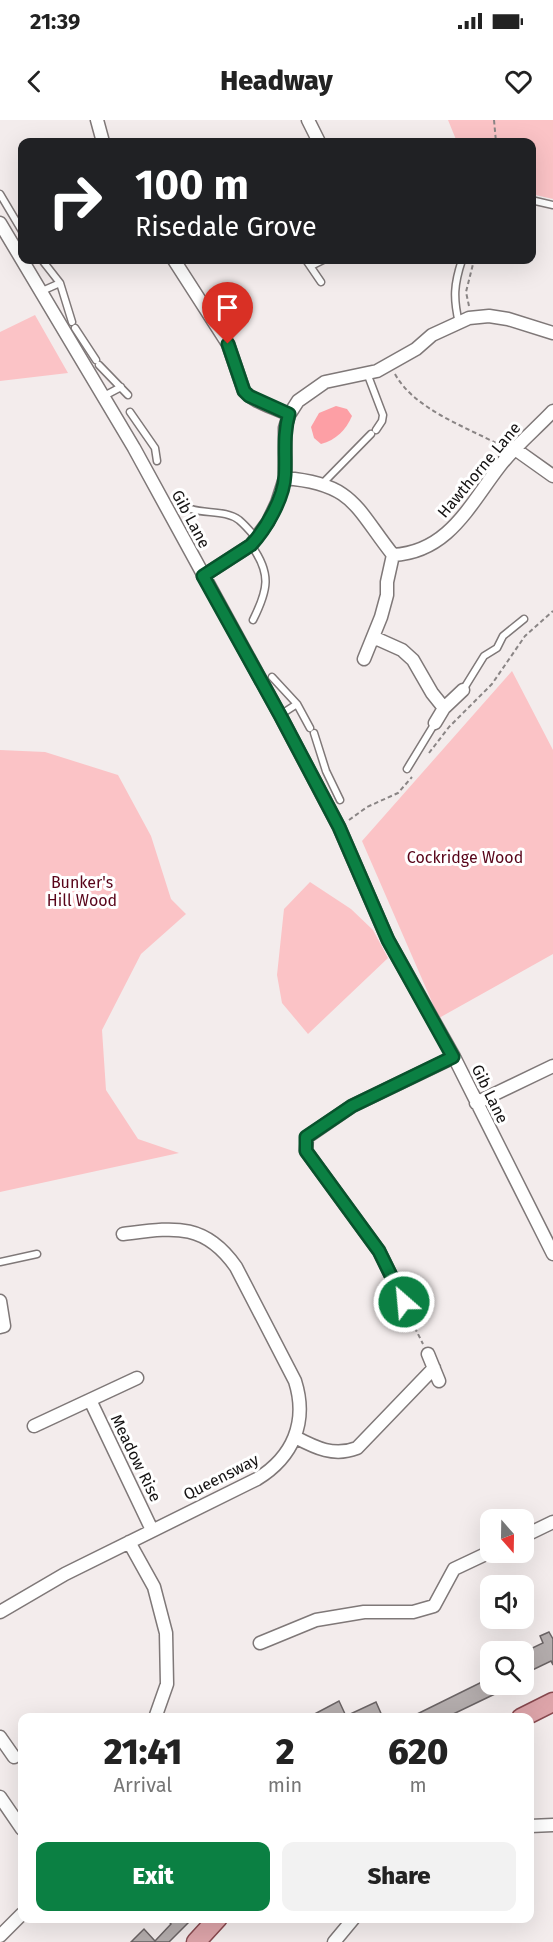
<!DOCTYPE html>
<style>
:root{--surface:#fff;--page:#f2f2f2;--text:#222;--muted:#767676;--accent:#0b8043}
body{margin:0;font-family:"Fira Sans",sans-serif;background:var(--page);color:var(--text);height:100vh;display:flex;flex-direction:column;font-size:22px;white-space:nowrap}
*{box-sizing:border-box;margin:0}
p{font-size:20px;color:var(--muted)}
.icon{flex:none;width:33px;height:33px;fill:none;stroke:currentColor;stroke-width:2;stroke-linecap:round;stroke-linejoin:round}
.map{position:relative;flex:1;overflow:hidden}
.sheet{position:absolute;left:18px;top:1593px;width:516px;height:210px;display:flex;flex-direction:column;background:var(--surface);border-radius:12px;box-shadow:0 6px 24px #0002}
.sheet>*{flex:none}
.top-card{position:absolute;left:18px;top:18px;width:518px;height:126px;border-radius:12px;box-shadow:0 6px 24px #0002;background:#202124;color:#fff;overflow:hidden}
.needle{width:39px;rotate:160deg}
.fabs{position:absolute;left:480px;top:1389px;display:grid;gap:12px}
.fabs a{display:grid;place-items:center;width:54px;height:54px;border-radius:12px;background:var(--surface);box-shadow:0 6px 24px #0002;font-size:30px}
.pin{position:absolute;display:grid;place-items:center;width:51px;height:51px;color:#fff;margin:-62px -26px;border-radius:50% 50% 50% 0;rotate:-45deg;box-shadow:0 0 6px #0007}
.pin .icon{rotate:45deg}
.me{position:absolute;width:66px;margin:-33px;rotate:333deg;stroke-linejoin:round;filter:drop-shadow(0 0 4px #0008)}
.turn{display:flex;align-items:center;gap:21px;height:126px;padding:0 18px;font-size:27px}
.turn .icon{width:78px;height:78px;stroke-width:2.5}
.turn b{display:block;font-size:42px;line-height:51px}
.eta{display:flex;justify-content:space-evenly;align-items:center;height:102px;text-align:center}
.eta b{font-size:36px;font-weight:800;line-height:42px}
.action{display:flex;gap:12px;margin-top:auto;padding:12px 18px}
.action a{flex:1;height:69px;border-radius:12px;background:var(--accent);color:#fff;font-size:24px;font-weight:800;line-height:69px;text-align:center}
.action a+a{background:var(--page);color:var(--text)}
.status{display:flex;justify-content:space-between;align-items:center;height:42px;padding:0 30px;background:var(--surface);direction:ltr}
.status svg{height:16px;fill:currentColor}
header{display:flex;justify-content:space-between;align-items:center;height:78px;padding:0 18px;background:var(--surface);font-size:27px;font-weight:800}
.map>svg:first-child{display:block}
.green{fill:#fbc3c6}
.water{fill:#fd9fa5}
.building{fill:#b3acac;stroke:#6a6364;stroke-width:1.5}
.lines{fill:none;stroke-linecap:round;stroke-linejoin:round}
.lane-casing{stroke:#7f7878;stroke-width:9}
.street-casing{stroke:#7f7878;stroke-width:15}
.primary-casing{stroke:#88494f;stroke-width:21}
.path{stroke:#8a8585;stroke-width:2;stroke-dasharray:4.5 3;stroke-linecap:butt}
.lane{stroke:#fff;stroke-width:6}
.street{stroke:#fff;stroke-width:12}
.primary{stroke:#dda4a9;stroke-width:18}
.route-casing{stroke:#07532c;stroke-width:15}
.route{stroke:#0b8043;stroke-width:10}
.labels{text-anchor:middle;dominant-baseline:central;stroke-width:6;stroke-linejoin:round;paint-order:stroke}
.street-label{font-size:16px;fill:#141212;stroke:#fff}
.park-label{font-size:16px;fill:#580419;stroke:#fff}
</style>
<div class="status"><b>21:39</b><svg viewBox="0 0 49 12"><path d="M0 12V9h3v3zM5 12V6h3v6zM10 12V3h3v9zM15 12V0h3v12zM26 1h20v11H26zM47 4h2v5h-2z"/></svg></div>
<header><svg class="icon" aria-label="back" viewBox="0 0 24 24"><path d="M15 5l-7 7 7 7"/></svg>Headway<svg class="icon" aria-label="heart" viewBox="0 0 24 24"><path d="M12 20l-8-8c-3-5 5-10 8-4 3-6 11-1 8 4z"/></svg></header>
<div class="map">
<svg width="553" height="1822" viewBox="0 0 553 1822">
<rect width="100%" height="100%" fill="#f3ecec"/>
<path class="green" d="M448,0h105v79l-22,-5v-52h-74z
M35,195l33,58 -68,8v-49z
M512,551l41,79v204l-114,64 -77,-177z
M0,630l45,2 73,23 33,61 20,63 15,15 -45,40 -39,76 4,60 32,49 41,14 -179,39z
M310,762l41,27 22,21 15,28 -80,76 -26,-31 -5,-28 7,-66z"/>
<path class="water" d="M336,286l11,3 5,7c-6,14 -16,24 -31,28l-7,-6 -3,-11 8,-14z"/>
<path class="building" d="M549,1512l4,7v26l-2,-4 -27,13v-22l19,-9 -3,-7z
M490,1558v6h6l3,8 -54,26h-36z
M339,1581l7,15 30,-14 7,16h-76z
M166,1798h27l-24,24h-38l13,-13 11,12 16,-17z"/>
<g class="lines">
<g class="lane-casing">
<path id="lane" d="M0,74l22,37
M531,80l22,5
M42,140l18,23 12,39
M306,140l15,22
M311,146l12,-6
M42,171l18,-8
M459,203c-6,-25 -5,-39 3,-63
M75,208l21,32
M99,245l29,30
M367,253l16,42 -1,6 -6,9
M104,276l17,-9
M130,292l25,36 2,13
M323,363l48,-49
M191,389c15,5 35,1 48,11 6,5 12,12 17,18
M251,425c21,29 17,45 2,75
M272,557l25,27 13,24
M463,570l21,-34 13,-8 6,-12 21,-17
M280,595l17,-11
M314,613l12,38 14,29
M407,649l28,-46
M0,1142l37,-8"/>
</g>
<g class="street-casing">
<path id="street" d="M97,0l6,22
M308,0l11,22
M0,103l134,225 146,267 59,112 49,113 66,117 99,197
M174,140l54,84 16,47c11,12 30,16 45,24
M515,329l38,27
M285,358c69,6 70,29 108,77l-6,27v13l-6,22 -17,42
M393,435c55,-3 76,-49 106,-88 16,-21 36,-37 54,-56
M203,456l48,-31 17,-23 9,-19 8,-25v-50l4,-13 9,-14 27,-19 52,-11 39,-22 16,-14 37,-17 20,-2 19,3 45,14
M373,517l29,13 11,10 19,33 12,15
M435,603l9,-15 19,-18
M476,983l77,-37
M0,1181l4,25 -4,1
M404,1182l-25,-51 -73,-100 1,-14 45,-31 102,-49
M428,1234l11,27
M90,1280l62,130
M34,1306l103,-48
M295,1317c21,11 39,20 62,11l77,-80
M524,1416l29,-14
M129,1422l25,45 12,46 1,51 -12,34
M0,1492l65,-38 192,-95c36,-22 51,-57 38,-98l-59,-114c-32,-46 -64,-39 -113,-33
M260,1523l56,-23 48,-8h49l21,-6 20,-37 36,-17
M0,1617l14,20
M0,1677l22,32
M530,1706l23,-1
M0,1816l22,-22
M334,1822l20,-24"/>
</g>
<g class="primary-casing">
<path id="primary" d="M521,1598l32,-16
M196,1822l22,-24"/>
</g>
<path class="path" d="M494,0l2,22
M469,186l-3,-14 8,-32
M395,254c19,35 71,53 105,71
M429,633l20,-26 43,-43 33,-48 28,-25
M349,700l18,-13 31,-14 14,-16
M408,1194l15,30"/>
<use href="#lane" class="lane"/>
<use href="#street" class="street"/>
<use href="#primary" class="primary"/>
</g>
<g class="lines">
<g class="route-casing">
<path id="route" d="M228,224l16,47 5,5 40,18c-6,21 -3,40 -4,61 -1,23 -19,54 -34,70l-48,31 77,139 59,112 49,113 65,117 -101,49 -46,31v14l73,100 25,51"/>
</g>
<use href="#route" class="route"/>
</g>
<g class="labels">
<g class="street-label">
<text transform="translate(479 350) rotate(-50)">Hawthorne Lane</text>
<text transform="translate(191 399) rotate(62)">Gib Lane</text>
<text transform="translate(490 974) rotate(64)">Gib Lane</text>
<text transform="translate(136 1338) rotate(64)">Meadow Rise</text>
<text transform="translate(221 1357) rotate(-27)">Queensway</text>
</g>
<g class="park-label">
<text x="465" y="737">Cockridge Wood</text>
<text x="82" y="762">Bunker's<tspan x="82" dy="18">Hill Wood</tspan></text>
</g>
</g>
</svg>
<div class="fabs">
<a><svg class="needle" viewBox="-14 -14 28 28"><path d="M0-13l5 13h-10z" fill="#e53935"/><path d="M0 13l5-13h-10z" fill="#767676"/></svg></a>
<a><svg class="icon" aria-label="sound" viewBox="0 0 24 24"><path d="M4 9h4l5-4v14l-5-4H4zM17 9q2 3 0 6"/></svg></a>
<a><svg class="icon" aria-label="search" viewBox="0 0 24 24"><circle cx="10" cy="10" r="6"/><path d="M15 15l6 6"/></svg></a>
</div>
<div class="pin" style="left:228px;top:224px;background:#d93025"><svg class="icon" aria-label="arrive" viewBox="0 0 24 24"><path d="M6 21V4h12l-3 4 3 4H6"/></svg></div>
<svg class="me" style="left:404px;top:1182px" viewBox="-20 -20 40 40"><circle r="17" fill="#0b8043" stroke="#fff" stroke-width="3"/><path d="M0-11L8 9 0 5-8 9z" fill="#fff"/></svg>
<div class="top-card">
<div class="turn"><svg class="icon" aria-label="right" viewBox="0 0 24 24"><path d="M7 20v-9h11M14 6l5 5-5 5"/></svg><div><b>100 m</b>Risedale Grove</div></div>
</div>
<section class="sheet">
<div class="eta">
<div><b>21:41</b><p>Arrival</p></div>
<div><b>2</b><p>min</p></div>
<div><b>620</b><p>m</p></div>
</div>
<div class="action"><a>Exit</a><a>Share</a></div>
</section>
</div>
